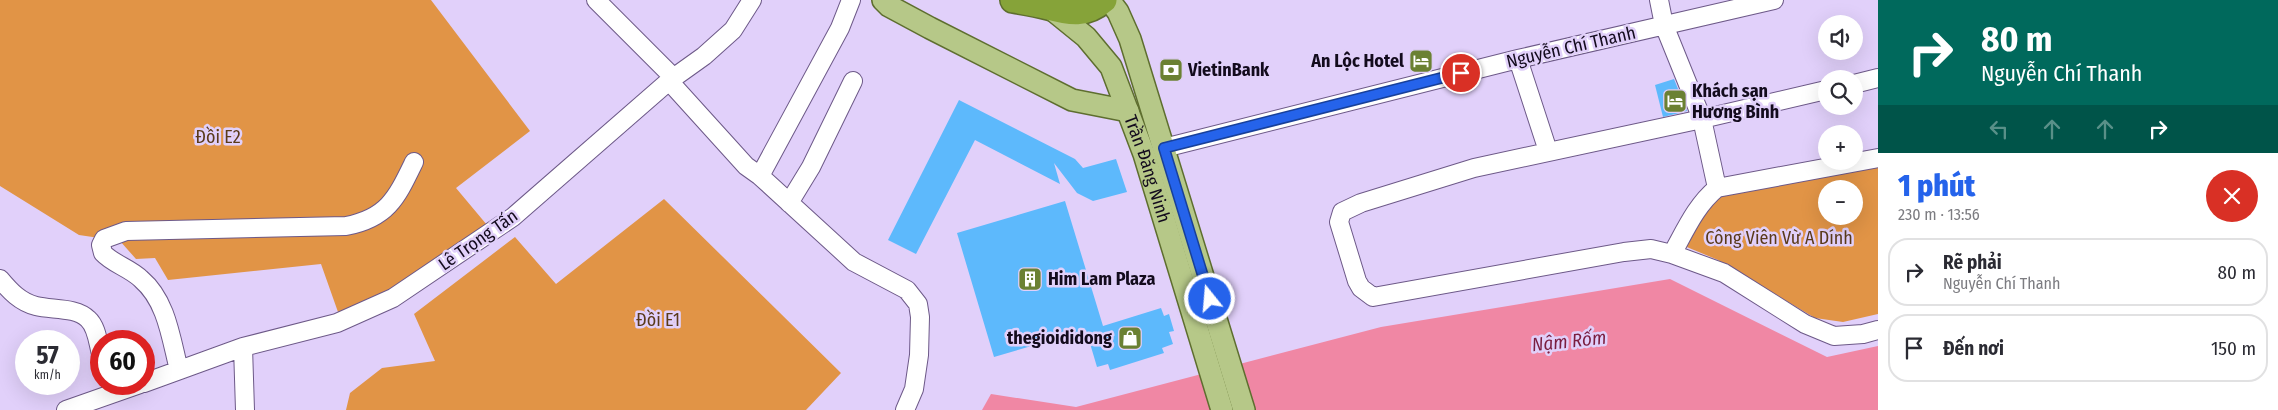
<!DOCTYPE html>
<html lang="vi">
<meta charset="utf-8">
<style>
:root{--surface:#fff;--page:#f2f2f3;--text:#2b2b33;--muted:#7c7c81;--line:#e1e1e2;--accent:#2563eb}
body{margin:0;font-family:"Fira Sans Condensed",sans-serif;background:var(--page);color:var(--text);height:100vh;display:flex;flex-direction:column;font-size:19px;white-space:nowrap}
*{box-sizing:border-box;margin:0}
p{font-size:16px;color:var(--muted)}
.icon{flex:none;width:28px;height:28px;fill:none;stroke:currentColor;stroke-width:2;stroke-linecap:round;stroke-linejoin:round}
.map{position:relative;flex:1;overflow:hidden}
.sheet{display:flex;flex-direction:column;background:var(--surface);width:400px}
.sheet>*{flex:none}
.banner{background:#00695c;color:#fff;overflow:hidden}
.fabs{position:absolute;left:1818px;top:15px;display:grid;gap:10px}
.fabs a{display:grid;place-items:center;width:45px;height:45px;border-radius:50%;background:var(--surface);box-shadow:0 5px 20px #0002;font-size:25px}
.speed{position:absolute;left:15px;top:330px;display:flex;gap:10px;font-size:25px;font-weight:700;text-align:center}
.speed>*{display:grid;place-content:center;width:65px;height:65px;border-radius:50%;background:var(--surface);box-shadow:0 5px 20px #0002;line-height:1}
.speed small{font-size:12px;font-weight:400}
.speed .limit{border:8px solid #d22;background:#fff;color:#111}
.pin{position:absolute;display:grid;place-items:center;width:42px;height:42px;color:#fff;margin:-21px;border:2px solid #fff;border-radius:50%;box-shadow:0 1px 5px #0007}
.me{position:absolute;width:55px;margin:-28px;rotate:343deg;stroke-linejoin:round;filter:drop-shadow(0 0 4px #0008)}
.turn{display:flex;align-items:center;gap:18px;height:105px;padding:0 20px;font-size:22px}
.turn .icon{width:65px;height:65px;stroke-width:2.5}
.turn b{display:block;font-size:35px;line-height:42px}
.lanes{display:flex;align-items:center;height:48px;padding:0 20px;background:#0003;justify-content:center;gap:25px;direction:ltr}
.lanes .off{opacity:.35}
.round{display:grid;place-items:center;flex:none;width:52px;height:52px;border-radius:26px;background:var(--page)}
.head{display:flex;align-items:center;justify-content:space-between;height:85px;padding:0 20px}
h1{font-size:30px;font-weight:800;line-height:38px;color:var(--accent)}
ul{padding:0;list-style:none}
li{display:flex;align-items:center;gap:15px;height:68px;margin:0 10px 8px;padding:0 10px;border:2px solid var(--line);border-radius:20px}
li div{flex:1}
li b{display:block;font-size:19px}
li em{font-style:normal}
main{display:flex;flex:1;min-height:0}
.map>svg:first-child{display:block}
.green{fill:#e19446;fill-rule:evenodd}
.water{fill:#f087a4}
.building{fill:#5db9fc}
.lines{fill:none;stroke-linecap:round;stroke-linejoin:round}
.minor-casing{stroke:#6d5988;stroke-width:20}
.major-casing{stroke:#5e6e2f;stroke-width:24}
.highway-casing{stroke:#5e6e2f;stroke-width:28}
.minor{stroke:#fff;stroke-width:18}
.major{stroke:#b6c888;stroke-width:21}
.highway{stroke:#86a339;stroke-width:25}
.route-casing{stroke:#184099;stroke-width:12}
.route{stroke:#2563eb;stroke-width:9}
.labels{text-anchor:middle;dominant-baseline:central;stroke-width:5;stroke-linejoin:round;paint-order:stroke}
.street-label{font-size:18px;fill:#130b1d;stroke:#e1d0fa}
.poi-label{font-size:18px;font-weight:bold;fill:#130b1d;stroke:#e1d0fa;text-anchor:start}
.park-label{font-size:18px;fill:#5a3a1a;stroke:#e1d0fa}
.water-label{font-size:19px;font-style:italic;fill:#7a1d3f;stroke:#e1d0fa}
</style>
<main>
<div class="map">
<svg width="1878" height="410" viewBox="0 0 1878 410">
<rect width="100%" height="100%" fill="#e1d0fa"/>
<path class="green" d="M0,0h431l99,131 -74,57 36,43 -99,67 -55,14 -17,-48 -153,16 -13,-22 -19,1 -16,-18 -41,-6 -79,-49z
M1878,167v147l-35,8 -28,-4 -97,-58 -36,-15 33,-48zM1826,189h28v27h-28z
M664,199l177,174 -35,37h-460l4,-17 32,-25 53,-7 -21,-47 101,-77 41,47z"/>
<path class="water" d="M1670,279l157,78 51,-11v64h-896l9,-16 85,13 305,-80z"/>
<path class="building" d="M1674,79l13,32 -24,6 -8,-32z
M959,100l116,59 8,9 33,-9 11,33 -34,9 -16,-8 -23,-30 6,21 -85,-44 -59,114 -28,-14z
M1065,201l38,125 58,-18 3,8 5,-2 5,17 -5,1 4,12 -11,4 2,5 -54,17 -2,-6 -11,3 -11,-37 -92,27 -37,-124z"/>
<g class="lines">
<g class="minor-casing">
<path id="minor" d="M596,0l78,78
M1659,0l5,25 38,94 124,-29
M1518,59l30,92
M669,81l77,85 14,10 94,86 53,28 11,14 2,13 -1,38 -5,34 -9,21
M1854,84l24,-6
M1164,148l354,-89 256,-59
M760,176l80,-148 11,-28
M1717,188l-15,-69 -228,49 -113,35 -19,9 -3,10 18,59 4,7 12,9 251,-45 27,-3 21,5 52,19 81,51 29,12 29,-2 15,-4
M789,203l22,-36 42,-86
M1672,254c13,-23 24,-49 45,-66l161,-30
M0,279c10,12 20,23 36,27 16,4 40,1 52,13 9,8 10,24 13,35
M243,347l2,63
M179,370c-8,-31 -12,-69 -38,-91 -11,-11 -28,-15 -38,-26l-2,-8 3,-6 22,-8 220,-5c42,-8 51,-29 68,-64
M144,383l99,-36 94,-24 56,-25 120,-81 156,-136 35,-25 29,-26 19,-30
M66,410l74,-26"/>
</g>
<g class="major-casing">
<g id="major">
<path d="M883,0l6,6 41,22 142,72 56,11"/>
<path d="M1109,0l9,12 12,27 114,371"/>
<path id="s1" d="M1049,7l37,30 25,30 33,87 78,256"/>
</g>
</g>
<g class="highway-casing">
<path id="highway" d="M1013,0c12,2 24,4 35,7 22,6 38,9 56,-7"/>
</g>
<use href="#minor" class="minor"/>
<use href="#major" class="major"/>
<use href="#highway" class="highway"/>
</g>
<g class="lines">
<g class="route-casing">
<path id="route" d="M1210,299l-46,-151 297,-75"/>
</g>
<use href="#route" class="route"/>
</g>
<defs>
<g id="hotel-square" transform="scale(1.25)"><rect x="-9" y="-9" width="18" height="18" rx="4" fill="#6b8133" stroke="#e1d0fa"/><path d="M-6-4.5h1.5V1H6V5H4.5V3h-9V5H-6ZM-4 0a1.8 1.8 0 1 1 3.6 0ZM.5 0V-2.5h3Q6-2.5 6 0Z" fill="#fff"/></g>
<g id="bank-square" transform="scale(1.25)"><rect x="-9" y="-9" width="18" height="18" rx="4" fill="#6b8133" stroke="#e1d0fa"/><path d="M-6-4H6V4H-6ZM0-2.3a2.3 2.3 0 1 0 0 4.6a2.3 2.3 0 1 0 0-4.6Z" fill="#fff"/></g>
<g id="building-square" transform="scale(1.25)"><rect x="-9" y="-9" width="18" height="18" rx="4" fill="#6b8133" stroke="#e1d0fa"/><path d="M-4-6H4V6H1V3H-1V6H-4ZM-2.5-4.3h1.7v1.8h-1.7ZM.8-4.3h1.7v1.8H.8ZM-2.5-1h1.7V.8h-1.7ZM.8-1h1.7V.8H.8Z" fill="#fff"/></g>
<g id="shop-square" transform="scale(1.25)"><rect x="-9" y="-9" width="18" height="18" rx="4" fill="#6b8133" stroke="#e1d0fa"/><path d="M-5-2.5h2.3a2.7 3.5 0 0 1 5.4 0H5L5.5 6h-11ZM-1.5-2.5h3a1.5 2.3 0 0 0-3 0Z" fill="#fff"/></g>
</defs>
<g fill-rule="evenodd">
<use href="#hotel-square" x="1421" y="61"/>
<use href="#bank-square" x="1171" y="70"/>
<use href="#hotel-square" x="1675" y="101"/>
<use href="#building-square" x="1030" y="279"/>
<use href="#shop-square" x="1130" y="338"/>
</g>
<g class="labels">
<g class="street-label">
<text transform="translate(1571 47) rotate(-13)">Nguyễn Chí Thanh</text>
<text stroke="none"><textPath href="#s1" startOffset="195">Trần Đăng Ninh</textPath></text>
<text transform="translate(478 240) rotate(-35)">Lê Trọng Tấn</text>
</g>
<g class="poi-label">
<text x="1404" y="61" text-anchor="end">An Lộc Hotel</text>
<text x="1188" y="70">VietinBank</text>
<text x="1692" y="91">Khách sạn<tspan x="1692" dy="21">Hương Bình</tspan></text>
<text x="1048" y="279">Him Lam Plaza</text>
<text x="1112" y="338" text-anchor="end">thegioididong</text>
</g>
<g class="park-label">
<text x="218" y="137">Đồi E2</text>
<text x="1779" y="238">Công Viên Vừ A Dính</text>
<text x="658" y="320">Đồi E1</text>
</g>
<g class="water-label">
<text transform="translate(1569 341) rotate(-6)">Nậm Rốm</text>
</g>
</g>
</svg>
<div class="fabs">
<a><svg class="icon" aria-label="sound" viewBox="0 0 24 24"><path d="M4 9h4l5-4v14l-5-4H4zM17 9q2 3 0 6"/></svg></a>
<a><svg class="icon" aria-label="search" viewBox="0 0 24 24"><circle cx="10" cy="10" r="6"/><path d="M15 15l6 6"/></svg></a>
<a>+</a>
<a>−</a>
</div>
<div class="speed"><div>57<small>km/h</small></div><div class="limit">60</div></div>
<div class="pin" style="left:1461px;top:73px;background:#d93025"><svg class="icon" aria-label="arrive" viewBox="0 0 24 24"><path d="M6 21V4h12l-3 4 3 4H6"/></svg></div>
<svg class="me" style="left:1210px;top:299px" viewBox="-20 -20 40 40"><circle r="17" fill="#2563eb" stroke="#fff" stroke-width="3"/><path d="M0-11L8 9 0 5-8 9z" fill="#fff"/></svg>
</div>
<section class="sheet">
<div class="banner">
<div class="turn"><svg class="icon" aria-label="right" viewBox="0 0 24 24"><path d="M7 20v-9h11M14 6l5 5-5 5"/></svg><div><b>80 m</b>Nguyễn Chí Thanh</div></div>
<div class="lanes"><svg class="icon off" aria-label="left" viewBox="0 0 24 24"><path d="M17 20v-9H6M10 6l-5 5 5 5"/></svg><svg class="icon off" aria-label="ahead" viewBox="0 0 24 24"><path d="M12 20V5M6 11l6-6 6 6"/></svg><svg class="icon off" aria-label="ahead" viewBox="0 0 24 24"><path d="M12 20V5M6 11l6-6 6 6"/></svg><svg class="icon" aria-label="right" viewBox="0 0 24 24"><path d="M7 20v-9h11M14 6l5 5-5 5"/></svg></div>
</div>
<div class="head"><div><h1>1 phút</h1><p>230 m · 13:56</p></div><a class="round" style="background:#d93025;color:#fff"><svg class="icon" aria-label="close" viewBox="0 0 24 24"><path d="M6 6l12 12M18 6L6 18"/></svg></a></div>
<ul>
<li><svg class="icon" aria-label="right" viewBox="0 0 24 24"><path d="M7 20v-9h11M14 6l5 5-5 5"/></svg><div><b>Rẽ phải</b><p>Nguyễn Chí Thanh</p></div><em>80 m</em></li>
<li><svg class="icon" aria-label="arrive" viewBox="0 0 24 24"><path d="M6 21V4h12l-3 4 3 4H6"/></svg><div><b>Đến nơi</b></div><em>150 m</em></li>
</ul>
</section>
</main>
